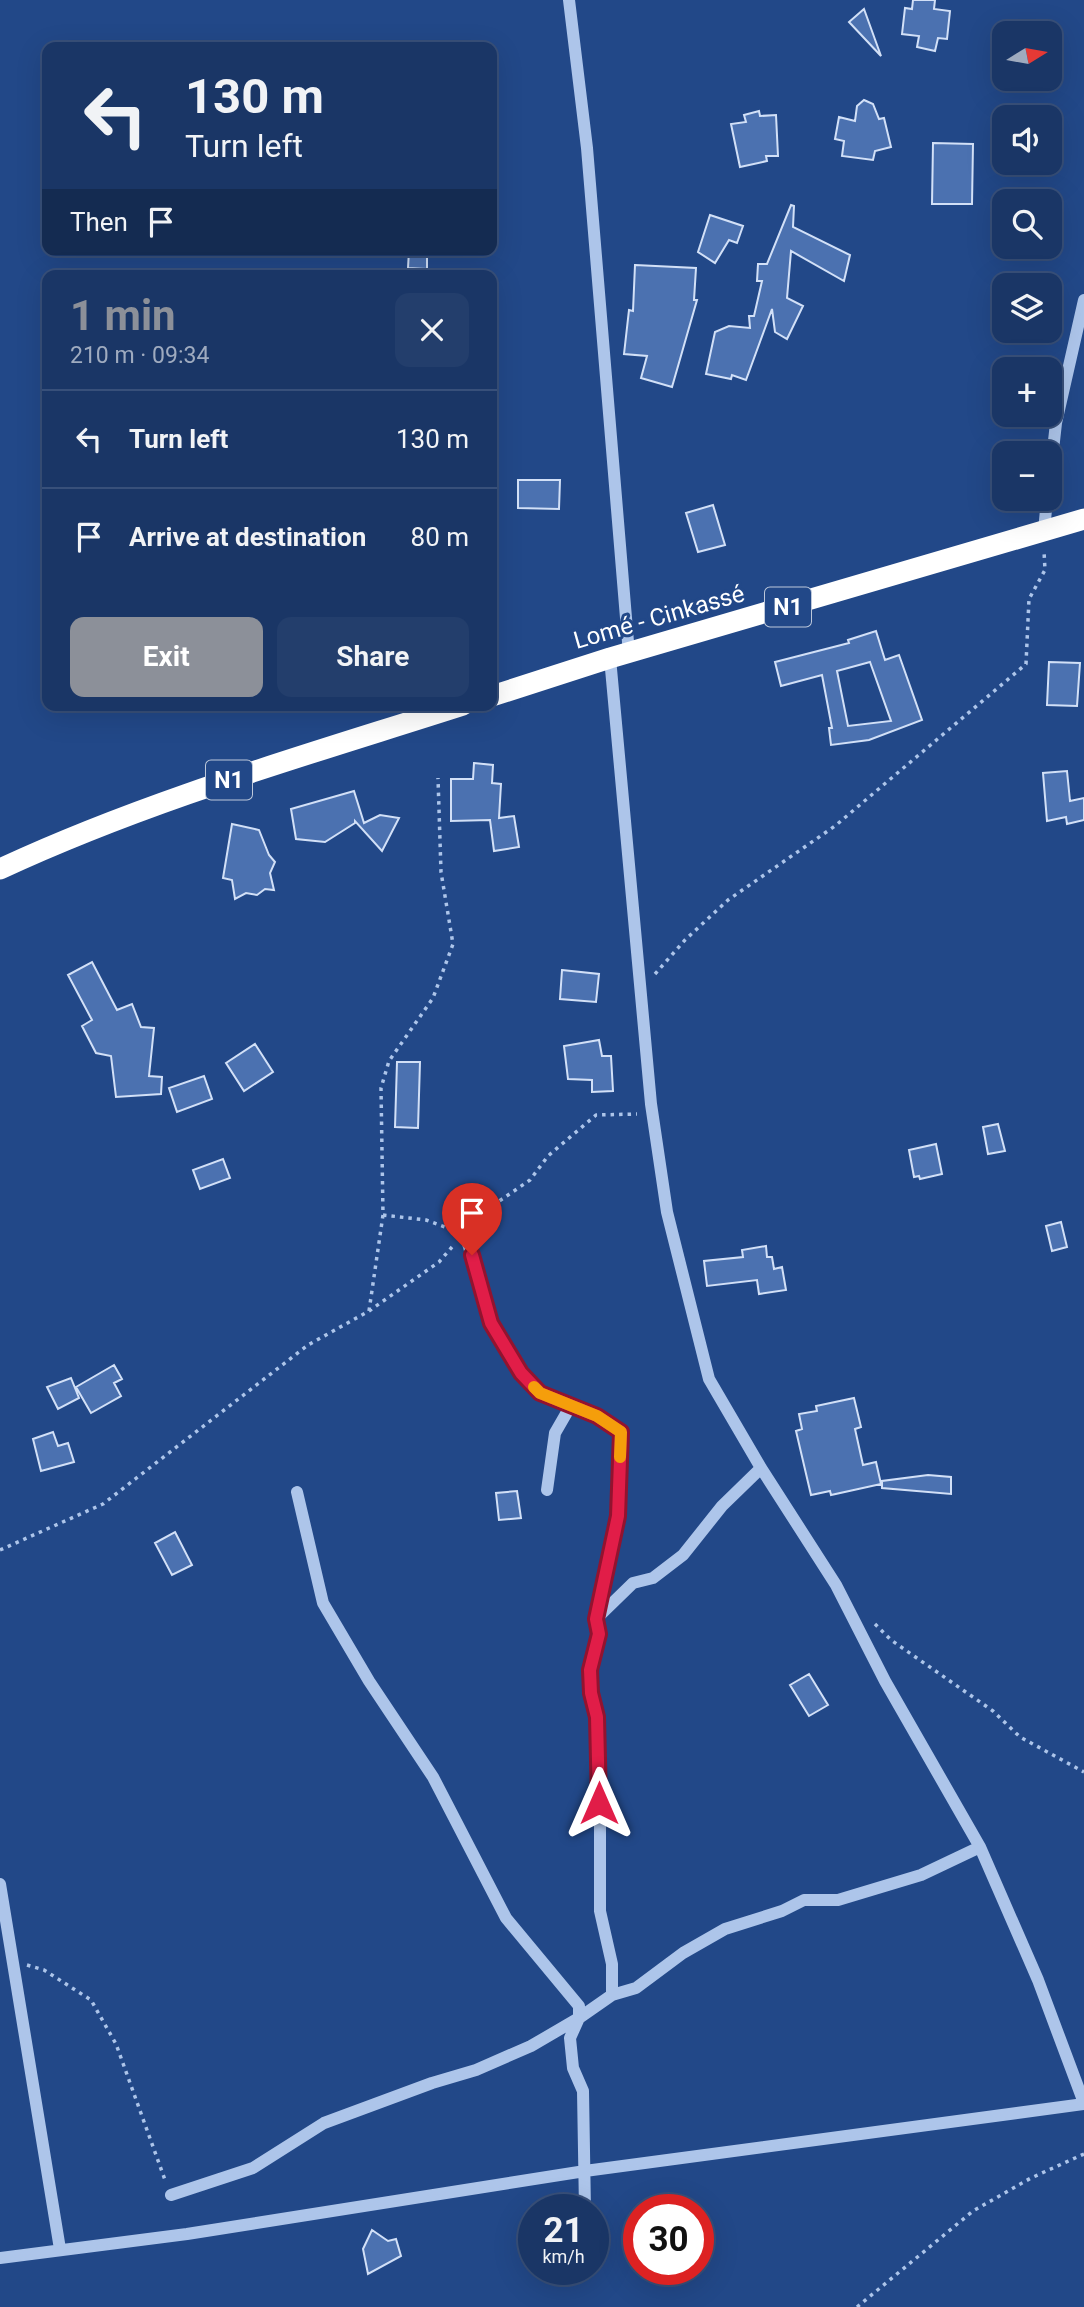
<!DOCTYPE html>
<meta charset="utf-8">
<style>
:root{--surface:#1a3666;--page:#233e6c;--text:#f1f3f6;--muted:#9fabbf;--line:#38507a;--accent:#8c9099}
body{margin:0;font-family:Roboto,sans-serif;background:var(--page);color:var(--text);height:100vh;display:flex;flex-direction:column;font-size:26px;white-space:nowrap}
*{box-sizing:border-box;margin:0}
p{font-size:23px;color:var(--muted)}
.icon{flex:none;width:38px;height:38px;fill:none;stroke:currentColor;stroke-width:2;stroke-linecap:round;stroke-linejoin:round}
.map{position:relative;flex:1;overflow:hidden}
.details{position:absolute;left:42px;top:270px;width:455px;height:441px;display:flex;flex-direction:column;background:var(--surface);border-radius:14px;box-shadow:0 7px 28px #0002,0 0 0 2px var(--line)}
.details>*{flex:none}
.guide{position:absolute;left:42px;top:42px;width:455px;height:214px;border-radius:14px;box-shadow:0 7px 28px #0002,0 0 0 2px var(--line);background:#1a3666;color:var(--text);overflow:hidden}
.needle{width:46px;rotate:79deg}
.controls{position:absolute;left:992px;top:21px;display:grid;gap:14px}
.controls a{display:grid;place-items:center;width:70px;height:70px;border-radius:14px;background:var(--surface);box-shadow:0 7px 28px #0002,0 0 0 2px var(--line);font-size:35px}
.speed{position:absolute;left:518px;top:2194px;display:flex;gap:14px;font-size:35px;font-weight:700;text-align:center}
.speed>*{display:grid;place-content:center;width:91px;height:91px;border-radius:50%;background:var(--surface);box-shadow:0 7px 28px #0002,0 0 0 2px var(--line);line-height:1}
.speed small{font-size:18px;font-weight:400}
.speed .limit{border:10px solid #d22;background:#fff;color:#111}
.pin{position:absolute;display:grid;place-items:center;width:60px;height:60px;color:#fff;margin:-72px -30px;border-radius:50% 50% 50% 0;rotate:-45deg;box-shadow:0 0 7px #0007}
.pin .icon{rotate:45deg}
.me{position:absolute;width:77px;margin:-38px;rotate:0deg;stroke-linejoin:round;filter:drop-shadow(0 0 5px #0008)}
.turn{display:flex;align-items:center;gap:24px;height:147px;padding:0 28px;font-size:32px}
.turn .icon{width:91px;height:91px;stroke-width:2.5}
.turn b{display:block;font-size:49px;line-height:60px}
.then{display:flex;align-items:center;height:66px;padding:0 28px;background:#0003;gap:14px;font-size:26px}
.round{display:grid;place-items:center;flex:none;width:74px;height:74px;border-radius:14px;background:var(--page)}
.summary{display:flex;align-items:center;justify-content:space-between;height:119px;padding:0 28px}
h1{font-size:42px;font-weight:700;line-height:52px;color:var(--accent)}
.primary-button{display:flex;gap:14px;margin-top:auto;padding:14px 28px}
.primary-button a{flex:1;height:80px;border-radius:14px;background:var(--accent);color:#fff;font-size:28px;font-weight:700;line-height:80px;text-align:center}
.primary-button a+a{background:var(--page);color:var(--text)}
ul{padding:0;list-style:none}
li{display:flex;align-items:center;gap:21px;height:98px;padding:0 28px;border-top:2px solid var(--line)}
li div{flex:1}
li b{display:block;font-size:26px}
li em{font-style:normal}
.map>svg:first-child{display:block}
.building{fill:#4b71b0;stroke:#d2e0f7;stroke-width:2;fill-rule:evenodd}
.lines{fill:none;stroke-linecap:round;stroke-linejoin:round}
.path{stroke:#adc5ea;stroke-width:3.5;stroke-dasharray:3.5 5;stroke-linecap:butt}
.minor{stroke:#adc5ea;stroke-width:12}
.highway{stroke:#fff;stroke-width:21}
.route-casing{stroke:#92132f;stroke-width:18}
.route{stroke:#e11d48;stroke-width:12}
.slow{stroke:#f59e0b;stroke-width:12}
.labels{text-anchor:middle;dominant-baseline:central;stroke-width:6;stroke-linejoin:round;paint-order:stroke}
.shield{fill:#224888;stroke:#bdc8db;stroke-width:2}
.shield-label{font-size:23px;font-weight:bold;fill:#fff}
.street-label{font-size:24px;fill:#fff;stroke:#224888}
</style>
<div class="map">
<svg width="1084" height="2307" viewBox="0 0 1084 2307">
<rect width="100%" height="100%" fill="#224888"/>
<path class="building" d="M913,0h22l-1,9 16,2 -3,28 -9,-1 -3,13 -18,-4 2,-11 -17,-2 3,-26 7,1z
M864,9l17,47 -32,-34z
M864,100l9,4 6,15 5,-1 7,29 -16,4 -2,9 -31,-4 2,-15 -9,-2 4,-22 16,4 2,-15z
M759,111l1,5 16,-1 2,41h-12l1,5 -27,6 -9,-43 15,-2 -2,-7z
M933,143l40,1 -1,60h-40z
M791,205l3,1 -1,21 57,28 -6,26 -53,-30 -4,47 16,8 -16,33 -12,-7 -3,-23 -26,71 -14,-5 -1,4 -25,-5 9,-42 14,-6 21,2 -1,-12h5l8,-35h-5l1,-17h9z
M710,215l33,11 -6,17 -8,-3 -14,23 -17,-11z
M409,250h18v19l-19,-1z
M635,265l61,3 -2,32h3l-25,87 -31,-9 6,-22 -23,-2 5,-44 4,1z
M518,480h42l-1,29 -41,-1z
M713,505l12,40 -27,7 -12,-39z
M876,631l9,29 14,-5 23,65 -53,20 -38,5 -2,-17h3l-10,-53 -41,11 -6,-24 74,-19 -1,-3zM870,662l21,59 -43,5 -11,-55z
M1049,662l31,1 -3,43 -30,-1z
M474,763l19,2 -1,18 9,1 -2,34 15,-2 5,31 -25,4 -4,-31 -39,1v-42h22z
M1067,771l3,30 14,-3v22l-17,4 -1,-7 -19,4 -4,-48z
M354,791l10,32 16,-8 19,3 -17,33 -27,-30v2l-30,19 -29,-3 -5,-30z
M232,824l27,6 10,25 6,7 -5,11 4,17 -9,-1 -8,6 -11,-2 -11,6 -3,-19 -9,-2z
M92,962l25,48 15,-6 9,23 13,1 -5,48 13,1 -1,17 -45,3 -5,-41 -15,-3 -14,-27 10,-6 -24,-45z
M562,970l37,4 -3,28 -36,-3z
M599,1040l3,16h9l2,35 -21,1v-12l-24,-1 -4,-33z
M255,1044l18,28 -29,19 -18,-28z
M397,1062h23l-2,66 -23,-1z
M204,1076l8,23 -35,13 -8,-24z
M998,1124l7,27 -17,3 -5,-27z
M936,1144l6,30 -22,5 -1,-3 -5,1 -5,-27z
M223,1159l7,19 -30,11 -7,-19z
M1061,1222l6,25 -15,4 -6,-25z
M766,1246l1,11h5l2,12 8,-2 4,23 -27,4 -2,-14 -50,6 -3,-25 39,-4 -1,-7z
M114,1365l8,14 -8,4 7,13 -30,17 -15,-26z
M71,1378l8,20 -21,11 -11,-22z
M854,1398l7,29 -6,2 8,36 13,-3 5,22 -50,11 -1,-4 -19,4 -15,-64 6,-2 -3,-15 18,-3 -1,-5z
M53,1432l5,14 10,-3 6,19 -33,9 -8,-32z
M928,1475l23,2v17l-69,-6v-7z
M517,1491l4,27 -22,2 -3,-27z
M175,1532l17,33 -20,10 -17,-32z
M809,1674l19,31 -19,11 -19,-31z
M372,2230l16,11 8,-2 5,17 -33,18 -5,-25z"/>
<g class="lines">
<path class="path" d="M655,974l30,-34 43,-40 107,-74 191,-162 3,-65 16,-29 -1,-19
M383,1215l43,5 27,10
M475,1224l17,-18 38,-26 18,-24 48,-41 41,-1
M369,1311l14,-96 -2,-127 8,-27 44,-63 20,-54 -12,-72 -3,-94
M0,1550l103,-46 205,-159 61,-34 70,-49 13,-15
M875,1624l16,16 102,71 27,26 64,35
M27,1965l17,5 47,30 25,44 49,136
M857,2307l116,-96 58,-33 53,-24"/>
<path class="minor" d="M569,0l18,148 42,506
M1050,477l6,-54 28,-123
M1044,531l3,-32
M610,658l41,446 16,108 42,167 52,89 75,117 49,96 95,166 58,133 46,123
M465,1234c16,48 31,130 76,159 8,6 19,10 29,14
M547,1490l8,-57 15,-26 27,9 24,16 -3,84 -22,103
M297,1492l26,111 46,78 64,96 73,141 73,88v12l-9,20 3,30 10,23 2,119
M0,1884l60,365
M612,1995v-31l-12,-53v-138l-3,-56 -6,-24 -1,-23 9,-36 -3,-15 37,-36 20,-5 30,-23 39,-49 39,-38
M171,2195l82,-27 71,-45 108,-40 44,-13 55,-24 48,-28 33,-23 24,-7 47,-35 42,-24 57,-18 22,-11h34l83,-25 59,-28
M0,2258l187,-24 398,-63 499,-67"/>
<path class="highway" d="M492,696l118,-38 474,-139
M0,869c148,-69 307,-114 463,-164"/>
</g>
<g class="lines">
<g class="route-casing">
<path id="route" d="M472,1255l19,68 30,50 19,20 57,23 24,16 -3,84 -22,103 3,15 -9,36 1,23 6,24 2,86"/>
</g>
<use href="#route" class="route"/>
<path class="slow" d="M534,1387l6,6 57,23 24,16 -1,25"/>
</g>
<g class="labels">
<g class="shield">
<rect x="765" y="587.5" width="46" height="39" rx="5"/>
<rect x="206" y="760.5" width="46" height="39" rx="5"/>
</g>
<g class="shield-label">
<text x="788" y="607">N1</text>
<text x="229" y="780">N1</text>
</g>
<g class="street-label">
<text transform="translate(659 617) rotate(-16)">Lomé - Cinkassé</text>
</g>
</g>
</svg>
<div class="controls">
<a><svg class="needle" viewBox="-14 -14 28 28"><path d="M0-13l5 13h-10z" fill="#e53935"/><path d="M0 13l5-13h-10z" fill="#9fabbf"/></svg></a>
<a><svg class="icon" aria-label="sound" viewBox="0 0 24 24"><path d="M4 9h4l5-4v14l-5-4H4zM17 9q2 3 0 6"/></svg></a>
<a><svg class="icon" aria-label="search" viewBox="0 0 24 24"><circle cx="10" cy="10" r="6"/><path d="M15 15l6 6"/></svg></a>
<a><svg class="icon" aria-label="layers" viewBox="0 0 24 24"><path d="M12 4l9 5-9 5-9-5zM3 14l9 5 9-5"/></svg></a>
<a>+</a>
<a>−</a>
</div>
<div class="speed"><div>21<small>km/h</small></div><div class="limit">30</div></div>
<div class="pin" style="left:472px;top:1255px;background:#d93025"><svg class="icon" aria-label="arrive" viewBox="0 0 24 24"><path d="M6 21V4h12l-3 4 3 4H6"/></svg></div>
<svg class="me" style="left:599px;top:1803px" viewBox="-20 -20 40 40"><path d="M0-17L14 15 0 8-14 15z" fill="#e11d48" stroke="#fff" stroke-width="4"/></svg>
<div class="guide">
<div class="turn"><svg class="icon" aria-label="left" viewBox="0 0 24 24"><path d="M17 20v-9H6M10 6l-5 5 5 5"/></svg><div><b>130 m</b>Turn left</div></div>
<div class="then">Then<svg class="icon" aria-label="arrive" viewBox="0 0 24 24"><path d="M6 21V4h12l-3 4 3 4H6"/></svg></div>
</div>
<section class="details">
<div class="summary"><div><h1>1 min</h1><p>210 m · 09:34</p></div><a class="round"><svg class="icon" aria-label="close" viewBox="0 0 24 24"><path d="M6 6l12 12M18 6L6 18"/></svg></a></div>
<ul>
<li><svg class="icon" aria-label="left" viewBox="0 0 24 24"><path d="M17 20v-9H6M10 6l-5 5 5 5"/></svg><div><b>Turn left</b></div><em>130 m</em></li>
<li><svg class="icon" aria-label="arrive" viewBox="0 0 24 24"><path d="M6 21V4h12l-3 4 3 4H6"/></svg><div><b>Arrive at destination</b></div><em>80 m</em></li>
</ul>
<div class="primary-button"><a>Exit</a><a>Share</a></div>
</section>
</div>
